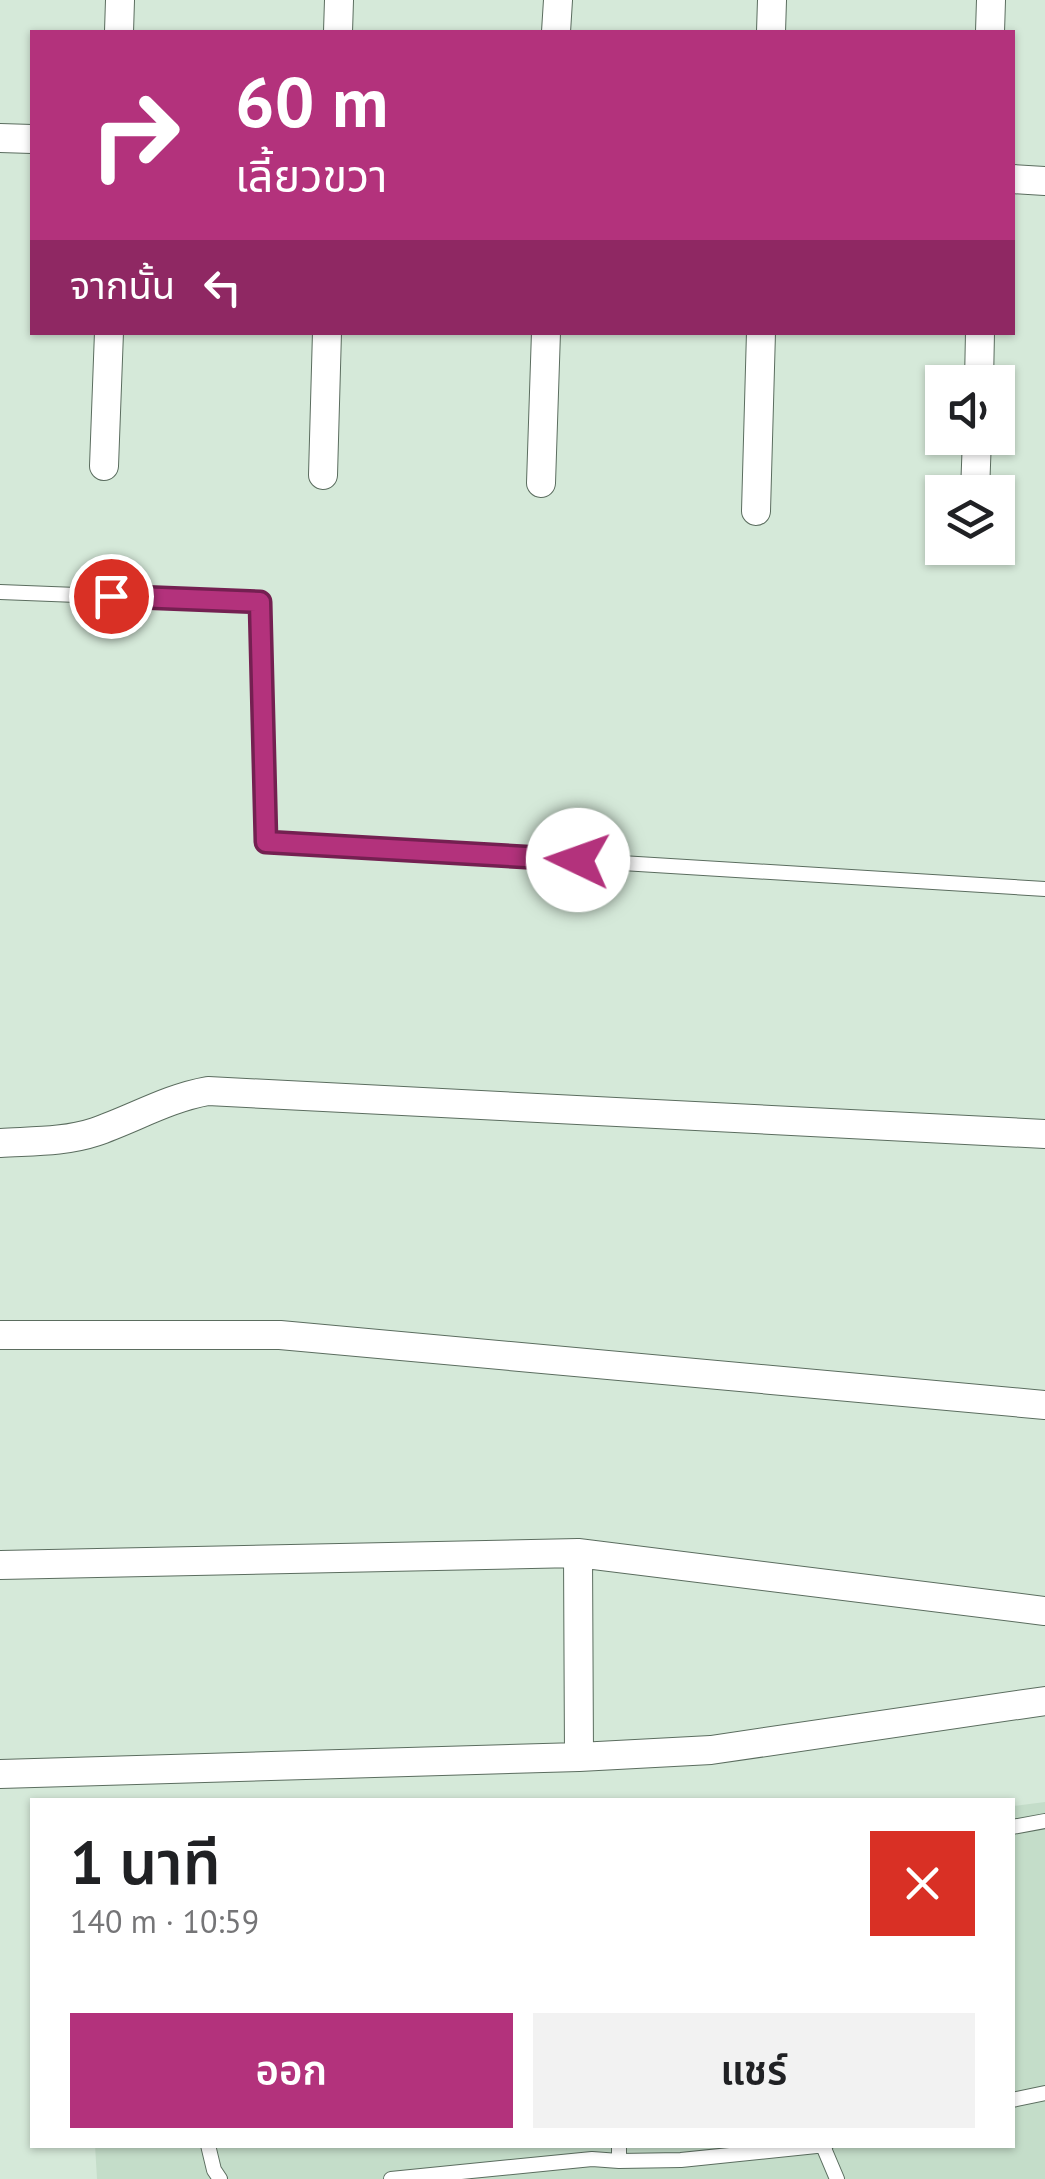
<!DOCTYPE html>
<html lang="th">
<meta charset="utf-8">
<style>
:root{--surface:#fff;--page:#f2f2f2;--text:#202124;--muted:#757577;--accent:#b3327c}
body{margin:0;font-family:"PT Sans","Noto Sans Thai",sans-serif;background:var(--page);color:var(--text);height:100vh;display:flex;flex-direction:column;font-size:38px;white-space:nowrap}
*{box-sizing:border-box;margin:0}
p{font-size:32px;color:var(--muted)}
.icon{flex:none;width:55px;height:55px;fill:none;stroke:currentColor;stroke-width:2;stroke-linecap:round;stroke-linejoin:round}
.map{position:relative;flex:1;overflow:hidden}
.details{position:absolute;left:30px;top:1798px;width:985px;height:350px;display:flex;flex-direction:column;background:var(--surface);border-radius:0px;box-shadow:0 2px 8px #0004}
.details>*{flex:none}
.banner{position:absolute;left:30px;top:30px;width:985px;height:305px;border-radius:0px;box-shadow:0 2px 8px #0004;background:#b3327c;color:#fff;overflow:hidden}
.controls{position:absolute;left:925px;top:365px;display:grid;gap:20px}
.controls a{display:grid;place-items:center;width:90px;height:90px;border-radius:0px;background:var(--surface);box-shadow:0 2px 8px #0004;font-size:50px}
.pin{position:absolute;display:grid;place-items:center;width:85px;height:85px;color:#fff;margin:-42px;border:5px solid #fff;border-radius:50%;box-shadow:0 2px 10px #0007}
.me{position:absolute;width:110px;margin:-55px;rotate:273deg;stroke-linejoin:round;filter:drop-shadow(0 0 8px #0008)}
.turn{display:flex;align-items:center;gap:35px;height:210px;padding:0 40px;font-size:45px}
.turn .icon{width:130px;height:130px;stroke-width:2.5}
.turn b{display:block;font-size:70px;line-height:85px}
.then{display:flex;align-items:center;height:95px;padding:0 40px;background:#0003;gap:20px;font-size:38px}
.round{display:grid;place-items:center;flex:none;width:105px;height:105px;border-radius:0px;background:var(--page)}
.headline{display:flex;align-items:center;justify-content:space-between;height:170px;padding:0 40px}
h1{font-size:60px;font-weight:600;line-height:75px}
.primary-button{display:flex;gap:20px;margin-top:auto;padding:20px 40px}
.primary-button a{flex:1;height:115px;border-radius:0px;background:var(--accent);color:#fff;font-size:40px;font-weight:600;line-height:115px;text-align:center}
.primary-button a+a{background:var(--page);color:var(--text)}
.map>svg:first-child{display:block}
.built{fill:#c4ddc9}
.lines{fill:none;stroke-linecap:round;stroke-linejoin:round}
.service-casing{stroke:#5b6d5f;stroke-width:16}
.minor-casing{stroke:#5b6d5f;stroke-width:30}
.service{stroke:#fff;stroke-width:14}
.minor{stroke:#fff;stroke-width:28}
.route-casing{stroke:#742051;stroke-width:25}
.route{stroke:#b3327c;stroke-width:18}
</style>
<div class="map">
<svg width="1045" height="2179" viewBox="0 0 1045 2179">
<rect width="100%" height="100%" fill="#d5e9d9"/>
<path class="built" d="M1045,1802v377h-948l-2,-34h917l1,-339z"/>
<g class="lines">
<g class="service-casing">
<path id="service" d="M0,592l259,10 7,239 779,48
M1012,1827l33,-6
M1012,2100l33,-7
M208,2145l6,25 6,9
M619,2145v16
M823,2146l14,33
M391,2179l201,-20 27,2 62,-1 145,-15"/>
</g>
<g class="minor-casing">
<path id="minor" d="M119,32l1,-32
M338,32l1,-32
M556,32l2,-32
M771,32l1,-32
M990,32l1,-32
M0,138l32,1
M1012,179l33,2
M979,382l1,-50
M104,466l5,-134
M323,475l4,-143
M541,483l5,-151
M975,492l2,-54
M756,511l5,-179
M0,1143c31,-2 65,-1 95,-11 38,-13 73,-34 113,-41l837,43
M0,1335h280l765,70
M578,1553l1,204
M0,1565l578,-12 467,58
M0,1774l579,-17 132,-7 334,-49"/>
</g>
<use href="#service" class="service"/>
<use href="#minor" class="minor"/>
</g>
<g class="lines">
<g class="route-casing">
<path id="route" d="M111,596l149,6 6,240 312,18"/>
</g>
<use href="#route" class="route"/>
</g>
</svg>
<div class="controls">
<a><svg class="icon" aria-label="sound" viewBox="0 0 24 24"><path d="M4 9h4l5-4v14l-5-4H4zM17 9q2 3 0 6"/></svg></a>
<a><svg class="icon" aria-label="layers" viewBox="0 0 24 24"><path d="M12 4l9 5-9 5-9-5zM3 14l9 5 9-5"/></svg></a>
</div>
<div class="pin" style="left:111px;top:596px;background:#d93025"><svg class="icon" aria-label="arrive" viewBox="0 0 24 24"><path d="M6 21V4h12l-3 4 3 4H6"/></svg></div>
<svg class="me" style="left:578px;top:860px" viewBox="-20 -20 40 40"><circle r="19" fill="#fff"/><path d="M0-13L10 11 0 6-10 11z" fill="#b3327c"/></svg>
<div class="banner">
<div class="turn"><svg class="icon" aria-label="right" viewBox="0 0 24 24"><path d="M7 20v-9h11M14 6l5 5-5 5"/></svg><div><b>60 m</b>เลี้ยวขวา</div></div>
<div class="then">จากนั้น<svg class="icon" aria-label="left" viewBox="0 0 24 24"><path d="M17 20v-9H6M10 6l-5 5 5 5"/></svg></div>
</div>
<section class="details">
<div class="headline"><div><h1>1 นาที</h1><p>140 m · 10:59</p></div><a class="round" style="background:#d93025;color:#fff"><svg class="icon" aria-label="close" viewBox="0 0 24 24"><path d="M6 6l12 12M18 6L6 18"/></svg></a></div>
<div class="primary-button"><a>ออก</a><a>แชร์</a></div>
</section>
</div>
